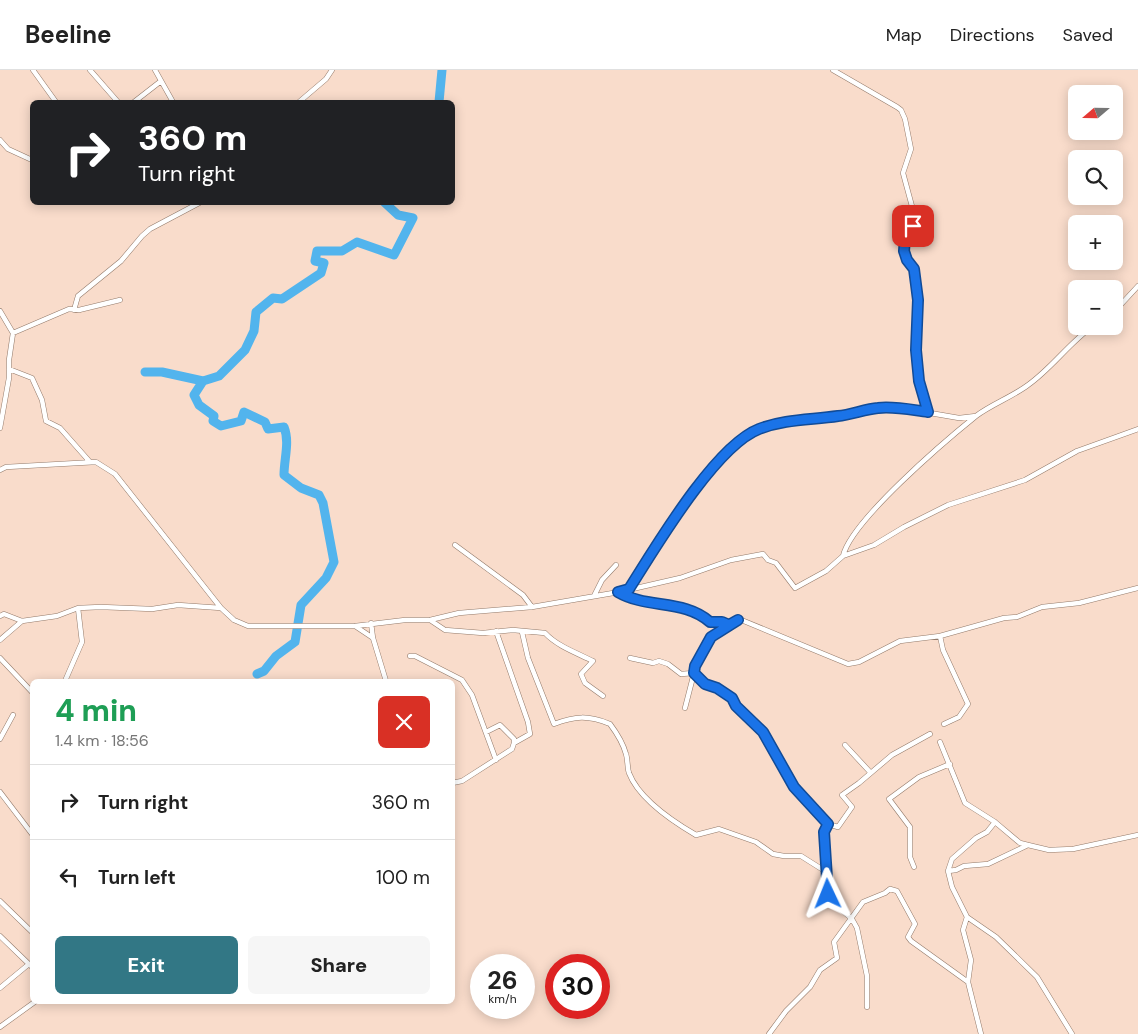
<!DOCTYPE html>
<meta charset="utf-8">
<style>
:root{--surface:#fff;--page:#f6f6f6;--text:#222;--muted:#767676;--line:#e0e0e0;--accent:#327785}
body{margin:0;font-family:"DM Sans",sans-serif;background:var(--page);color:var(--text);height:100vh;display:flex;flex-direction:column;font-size:19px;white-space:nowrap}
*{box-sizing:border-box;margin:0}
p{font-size:16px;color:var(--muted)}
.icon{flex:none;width:28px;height:28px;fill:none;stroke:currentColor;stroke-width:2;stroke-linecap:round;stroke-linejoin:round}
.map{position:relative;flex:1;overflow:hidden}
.sheet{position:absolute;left:30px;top:609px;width:425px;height:325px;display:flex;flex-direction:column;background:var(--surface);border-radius:8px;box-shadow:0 2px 12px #0003}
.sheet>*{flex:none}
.top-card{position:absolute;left:30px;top:30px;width:425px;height:105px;border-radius:8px;box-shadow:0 2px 12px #0003;background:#202124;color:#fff;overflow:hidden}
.needle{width:32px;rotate:250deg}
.fabs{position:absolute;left:1068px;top:15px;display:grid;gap:10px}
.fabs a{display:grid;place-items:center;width:55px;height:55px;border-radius:8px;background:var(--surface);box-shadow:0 2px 12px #0003;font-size:25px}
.speed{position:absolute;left:470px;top:884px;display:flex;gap:10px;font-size:25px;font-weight:700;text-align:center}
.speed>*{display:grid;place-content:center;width:65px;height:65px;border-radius:50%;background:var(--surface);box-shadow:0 2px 12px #0003;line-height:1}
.speed small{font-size:12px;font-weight:400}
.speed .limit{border:8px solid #d22;background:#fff;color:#111}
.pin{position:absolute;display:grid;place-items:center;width:42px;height:42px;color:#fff;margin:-21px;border-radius:10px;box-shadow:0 2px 8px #0006}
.me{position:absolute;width:55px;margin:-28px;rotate:358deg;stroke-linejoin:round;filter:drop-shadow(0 0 4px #0008)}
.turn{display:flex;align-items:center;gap:18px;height:105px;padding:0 25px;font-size:22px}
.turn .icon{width:65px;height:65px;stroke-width:2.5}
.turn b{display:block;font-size:35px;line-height:42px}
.round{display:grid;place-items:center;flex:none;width:52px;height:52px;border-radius:8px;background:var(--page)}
.head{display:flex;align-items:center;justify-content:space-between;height:85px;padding:0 25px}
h1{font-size:30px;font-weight:800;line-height:38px;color:#1e9e55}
.action{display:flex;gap:10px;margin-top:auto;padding:10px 25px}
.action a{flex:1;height:58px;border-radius:8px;background:var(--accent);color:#fff;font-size:20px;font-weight:800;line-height:58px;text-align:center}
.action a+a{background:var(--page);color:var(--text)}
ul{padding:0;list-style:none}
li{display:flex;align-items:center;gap:15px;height:75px;padding:0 25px;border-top:1px solid var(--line)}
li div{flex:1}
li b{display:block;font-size:19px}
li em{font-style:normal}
header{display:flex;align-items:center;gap:30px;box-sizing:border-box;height:70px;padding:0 25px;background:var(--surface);border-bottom:1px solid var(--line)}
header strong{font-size:24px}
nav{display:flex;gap:28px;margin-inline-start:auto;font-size:18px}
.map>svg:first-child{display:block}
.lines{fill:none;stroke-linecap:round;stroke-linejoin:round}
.river{stroke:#52b4ed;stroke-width:9}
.minor-casing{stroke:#937a6a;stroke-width:5.5}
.minor{stroke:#fff;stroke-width:4.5}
.route-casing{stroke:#114b97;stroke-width:12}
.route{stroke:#1a73e8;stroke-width:9}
</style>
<header>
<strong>Beeline</strong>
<nav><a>Map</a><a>Directions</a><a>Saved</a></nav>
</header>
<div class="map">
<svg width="1138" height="964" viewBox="0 0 1138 964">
<rect width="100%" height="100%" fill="#f9dccb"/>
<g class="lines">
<path class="river" d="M439,32l3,-32
M145,302h17l41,9 16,-5 26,-26 9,-19 2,-19 17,-14 9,1 39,-26 3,-10 -9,-2 2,-10h25l15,-9 37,13 19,-37 -15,-3 -14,-13
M203,311l-9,14 5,10 15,11 -1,5 8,5 20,-5 3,-9 21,10 3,7 16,-2c6,15 0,32 0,48l17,13 18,7 4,8 11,59 -8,16 -25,27 -6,37 -19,14 -12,15 -7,3"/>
<g class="minor-casing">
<path id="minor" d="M33,0l23,32
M90,0l28,32
M155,0l18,32
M833,0l64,37 4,3 4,9 6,30 -8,24 10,37v16l-8,12 -1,13 3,9 7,9 4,31 -2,50 3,31 7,29 4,3 29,5 17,-2
M134,32l27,-21
M299,32l27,-23 6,-9
M0,70l8,9 24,11
M74,240l4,-14 43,-35 21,-25 8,-7 51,-27
M0,241l13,22 -4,27v18l-9,50
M1114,242l24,-26
M13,263l56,-24 10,1 41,-10
M9,299l23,9 10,22 4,21 14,7 30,34
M0,400l6,-3 90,-5 19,12 106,134 13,12 14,6h107l50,-6h25l29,-7 73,-6 87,-15 61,-14 51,-18 32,-6 5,6 8,3 19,25 31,-17 17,-15 31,-11 30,-18 44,-22 77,-25 52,-29 61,-22
M455,475l68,50 9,12
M843,486c8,-35 102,-115 133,-140 16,-12 36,-19 52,-31 24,-17 41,-42 65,-59
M629,519l68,-102 46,-49 15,-9 36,-9 45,-4 41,-8 47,4
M619,522l12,7 28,4 41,10 10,9 20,2
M594,526l8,-16 14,-15
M0,546l4,-2 18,7 35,-5 21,-8 23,-1 51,2 26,-4 43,3
M430,550l15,10 38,3 30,-3 32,3c12,13 32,20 48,28l-12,13 4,9 18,13
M371,553l2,15 13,43
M355,556l18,12
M522,562l6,26 26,66c21,-8 34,-9 56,0 6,8 13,19 16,30 2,6 1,13 3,19 10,26 43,48 67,62l23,-6 37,13 17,12 11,2h17l27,17
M0,570l22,-19
M410,586h5l47,24 10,15 24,65
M0,588l32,34
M630,588l23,5 6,-2 9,3 13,10 13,-1 -9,35
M65,611l17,-39 -4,-34
M944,654l15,-7 9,-13 -25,-54 -3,-14 64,-18 13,-1 25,-10 37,-4 59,-15
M486,662l14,-7 14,14v4
M0,669l13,-24
M940,672l25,61 30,19 25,21 8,2
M845,675l25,27
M452,713l10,-2 50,-32 2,-6 16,-9 -2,-12 -32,-91
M0,722l32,42
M828,754l-34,-37 -31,-54 -28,-26 -3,-9 -15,-9 -12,-5 -9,-8 -1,-10 16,-29 28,-18 109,45 11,-2 41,-21 40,-5
M914,797l-4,-10v-30l-21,-28 30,-22 31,-13
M948,801l4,-12 24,-21 11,-6 8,-10
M0,831l32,31
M967,847l-15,-30 -4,-16 8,-1 8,-4 24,-2 40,-19 21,5 24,-1 65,-14
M0,866l32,31
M968,912l13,52
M0,918l29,-24
M867,937v-31l-10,-48 -5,-9 -15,-13 -9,-12 -4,-63 4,-7 10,3 14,-20 -10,-12 17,-12 33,-28 38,-21
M0,957l36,-26
M769,964l17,-23 24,-24 10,-17 17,-12 -3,-16 29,-40 22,-9 5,-4 7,2 18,33 -7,13 3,4 57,41 3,-22 -8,-30 4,-13 29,20 41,40 35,57"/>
</g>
<use href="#minor" class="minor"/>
</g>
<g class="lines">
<g class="route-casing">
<path id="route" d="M828,824l-4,-62 4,-8 -34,-37 -31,-55 -27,-26 -4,-8 -15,-10 -12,-4 -11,-11 1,-7 16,-29 27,-17 -9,5 -7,-3h-12c-26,-23 -63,-13 -92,-30l11,-3c26,-41 86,-143 130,-160 26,-10 52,-9 79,-13 13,-1 27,-7 40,-8 16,-2 34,2 50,4l-9,-31 -3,-31 2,-50 -4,-31 -7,-9 -3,-9 1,-13 8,-12"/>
</g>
<use href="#route" class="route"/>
</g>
</svg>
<div class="fabs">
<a><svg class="needle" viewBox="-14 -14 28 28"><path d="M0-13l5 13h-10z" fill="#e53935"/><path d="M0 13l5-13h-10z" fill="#767676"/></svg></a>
<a><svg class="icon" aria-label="search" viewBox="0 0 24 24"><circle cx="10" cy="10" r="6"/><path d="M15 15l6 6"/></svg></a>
<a>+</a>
<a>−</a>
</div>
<div class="speed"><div>26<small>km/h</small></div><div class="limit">30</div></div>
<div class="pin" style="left:913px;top:156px;background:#d93025"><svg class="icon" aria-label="arrive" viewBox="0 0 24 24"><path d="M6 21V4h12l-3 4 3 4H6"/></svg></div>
<svg class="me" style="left:828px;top:824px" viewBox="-20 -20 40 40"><path d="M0-17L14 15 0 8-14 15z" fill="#1a73e8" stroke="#fff" stroke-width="4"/></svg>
<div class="top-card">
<div class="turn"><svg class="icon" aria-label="right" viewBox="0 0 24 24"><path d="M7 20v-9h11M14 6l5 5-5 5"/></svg><div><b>360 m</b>Turn right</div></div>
</div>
<section class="sheet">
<div class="head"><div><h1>4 min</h1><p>1.4 km · 18:56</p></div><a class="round" style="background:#d93025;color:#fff"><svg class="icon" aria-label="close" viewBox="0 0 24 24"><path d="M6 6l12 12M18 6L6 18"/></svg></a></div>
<ul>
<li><svg class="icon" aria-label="right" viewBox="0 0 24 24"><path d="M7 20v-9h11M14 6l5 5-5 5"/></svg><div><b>Turn right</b></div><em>360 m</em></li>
<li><svg class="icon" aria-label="left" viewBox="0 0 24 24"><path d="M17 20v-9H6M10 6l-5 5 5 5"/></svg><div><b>Turn left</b></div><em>100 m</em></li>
</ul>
<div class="action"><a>Exit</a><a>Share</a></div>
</section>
</div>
